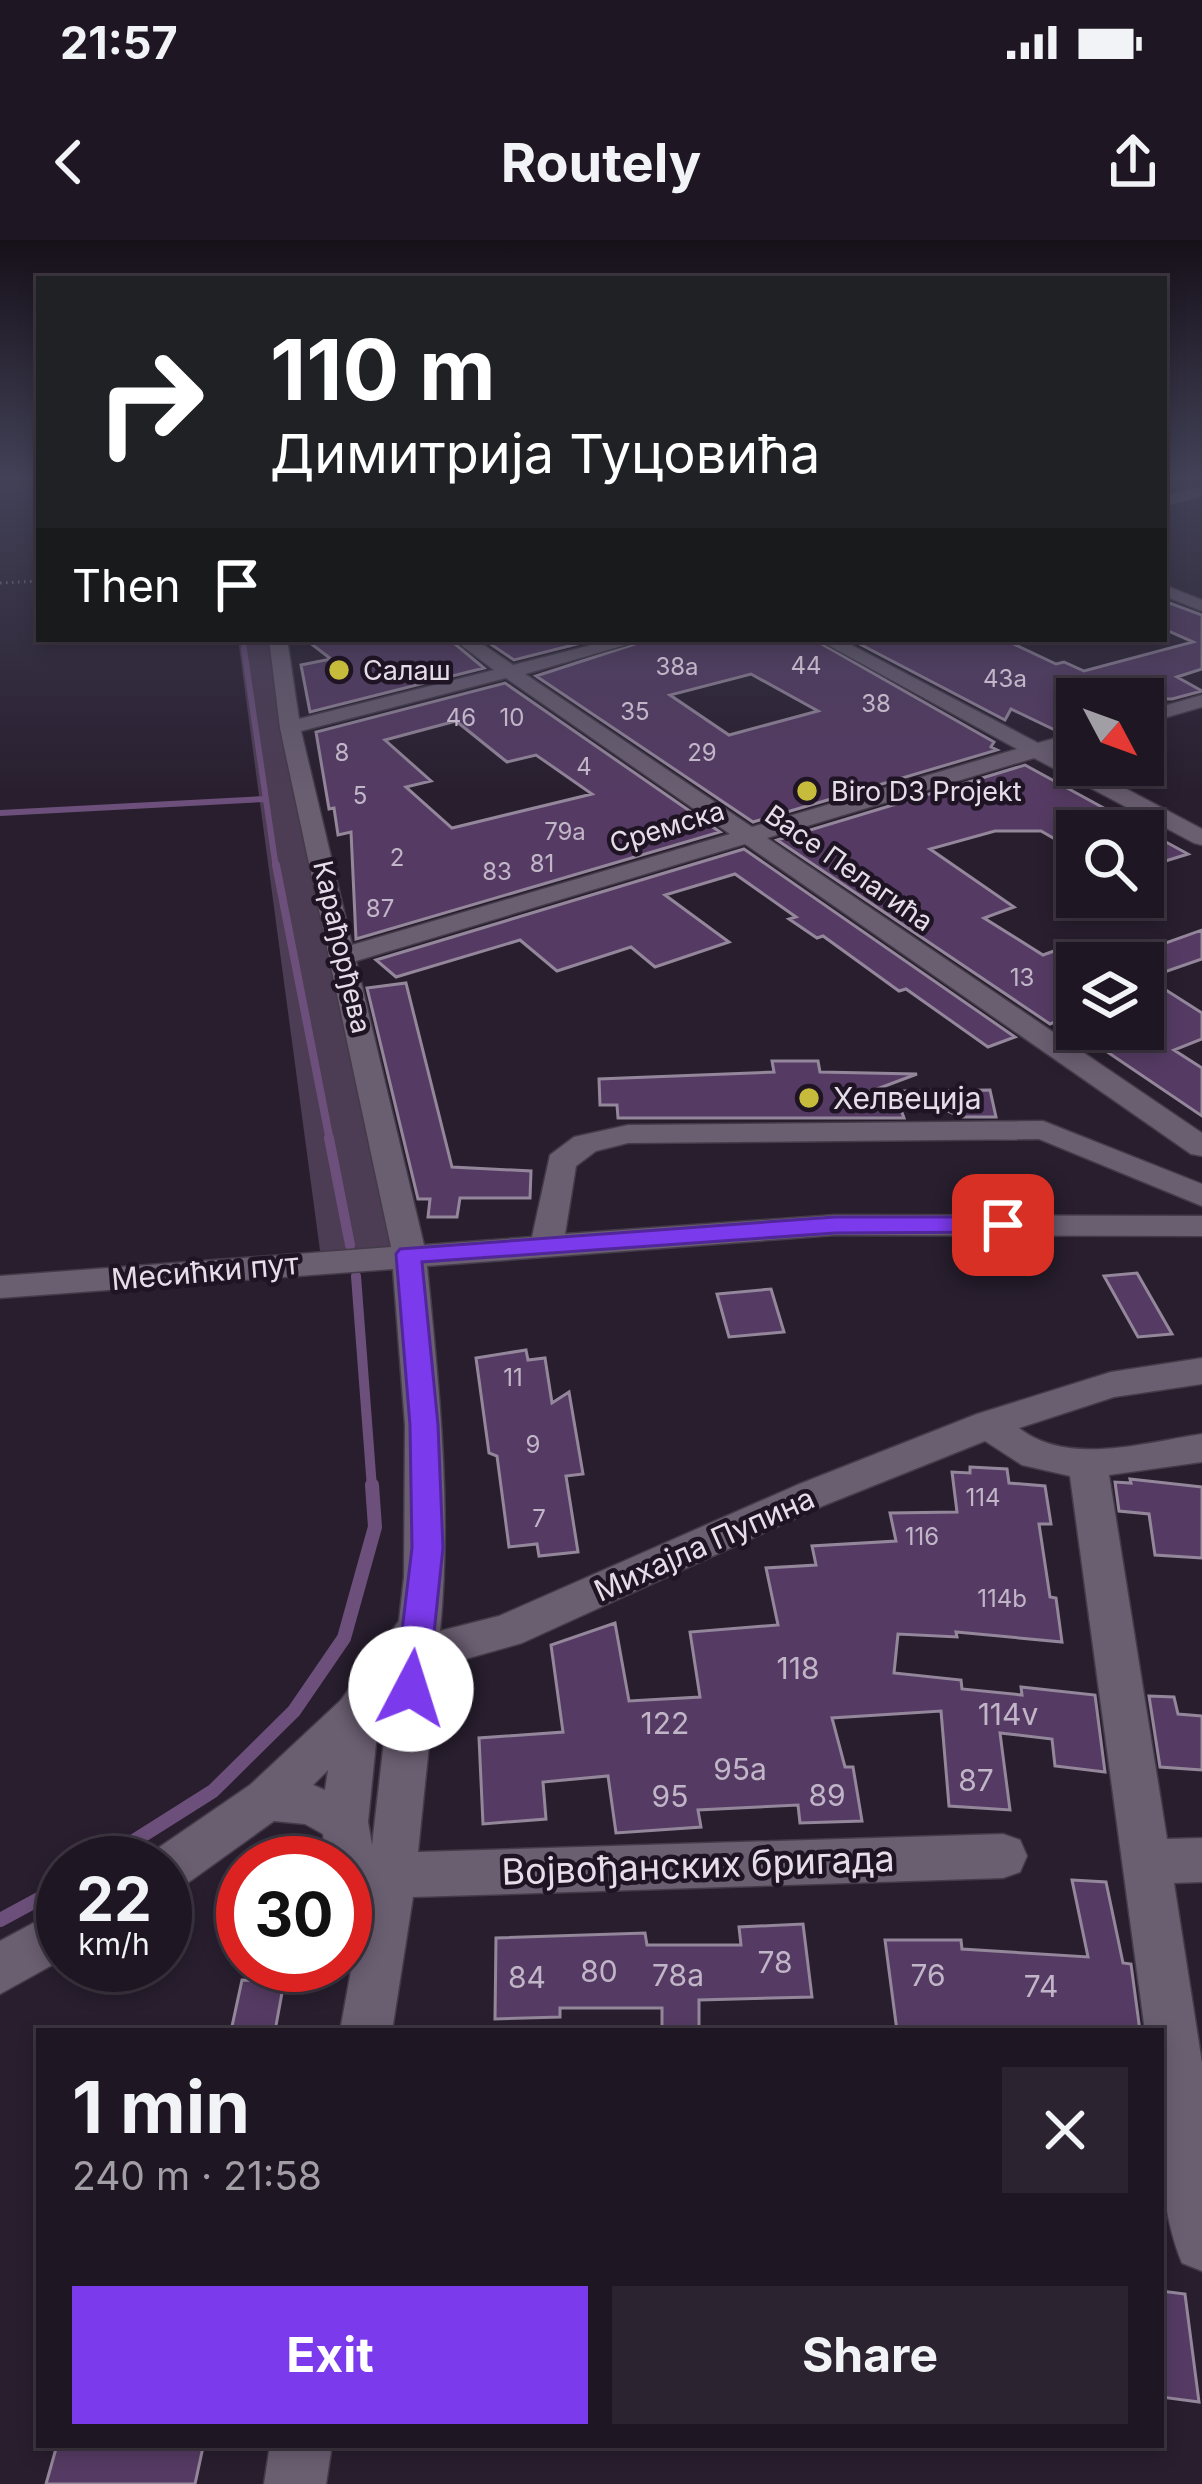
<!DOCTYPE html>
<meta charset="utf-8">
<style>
:root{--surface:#1e1622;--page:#2b232f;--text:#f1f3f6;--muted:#a19fa5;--line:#3c3540;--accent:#7c3aed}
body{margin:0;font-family:Inter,sans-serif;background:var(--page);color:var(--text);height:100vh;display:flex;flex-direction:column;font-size:45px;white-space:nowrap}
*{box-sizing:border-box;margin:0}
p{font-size:39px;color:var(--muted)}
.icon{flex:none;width:66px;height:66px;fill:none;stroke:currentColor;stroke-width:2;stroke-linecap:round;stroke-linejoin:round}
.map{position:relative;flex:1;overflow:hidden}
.panel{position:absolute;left:36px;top:1788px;width:1128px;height:420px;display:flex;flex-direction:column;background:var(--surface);border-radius:0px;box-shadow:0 6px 18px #0003,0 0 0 3px var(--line)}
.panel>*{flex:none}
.top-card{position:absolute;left:36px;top:36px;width:1131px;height:366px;border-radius:0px;box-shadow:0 6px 18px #0003,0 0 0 3px var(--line);background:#202124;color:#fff;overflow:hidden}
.needle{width:78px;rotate:131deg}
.buttons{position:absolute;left:1056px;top:438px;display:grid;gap:24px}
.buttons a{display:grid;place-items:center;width:108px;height:108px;border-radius:0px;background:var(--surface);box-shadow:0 6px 18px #0003,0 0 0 3px var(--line);font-size:60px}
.speed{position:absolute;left:36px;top:1596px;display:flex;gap:24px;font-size:60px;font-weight:700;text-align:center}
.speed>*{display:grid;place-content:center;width:156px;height:156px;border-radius:50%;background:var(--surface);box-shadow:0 6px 18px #0003,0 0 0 3px var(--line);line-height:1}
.speed small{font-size:30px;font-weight:400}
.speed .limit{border:18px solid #d22;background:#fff;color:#111}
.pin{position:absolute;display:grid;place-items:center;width:102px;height:102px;color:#fff;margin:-51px;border-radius:24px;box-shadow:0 6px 18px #0006}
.me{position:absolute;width:132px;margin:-66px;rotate:5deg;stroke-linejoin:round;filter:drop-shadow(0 0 9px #0008)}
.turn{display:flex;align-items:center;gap:42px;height:252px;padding:0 36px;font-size:54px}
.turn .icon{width:156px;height:156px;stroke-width:2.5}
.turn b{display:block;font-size:84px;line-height:102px}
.then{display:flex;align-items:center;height:114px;padding:0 36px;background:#0003;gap:24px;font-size:45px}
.round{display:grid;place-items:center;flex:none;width:126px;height:126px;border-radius:0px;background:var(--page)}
.headline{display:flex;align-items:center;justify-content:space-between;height:204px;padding:0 36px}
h1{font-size:72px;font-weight:700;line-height:90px}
.primary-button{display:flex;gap:24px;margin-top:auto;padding:24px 36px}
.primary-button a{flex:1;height:138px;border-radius:0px;background:var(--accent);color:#fff;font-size:48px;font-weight:700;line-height:138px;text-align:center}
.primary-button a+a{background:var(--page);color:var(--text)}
.status{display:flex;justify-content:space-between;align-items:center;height:84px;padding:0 60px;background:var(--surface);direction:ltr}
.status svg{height:33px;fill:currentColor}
header{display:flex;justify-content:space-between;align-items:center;height:156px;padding:0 36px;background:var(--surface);font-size:54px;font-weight:700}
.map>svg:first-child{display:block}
.green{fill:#4c3c54}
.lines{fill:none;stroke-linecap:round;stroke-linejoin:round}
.stream-far4{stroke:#6c507b;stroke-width:4.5}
.stream-far3{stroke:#6c507b;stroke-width:6}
.stream-far2{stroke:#6c507b;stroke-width:8}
.stream-far1{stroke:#6c507b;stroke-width:10}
.stream{stroke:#6c507b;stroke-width:14}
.building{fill:#553b63;stroke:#94879b;stroke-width:3;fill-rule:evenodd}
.minor-casing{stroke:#443b49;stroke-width:3}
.path{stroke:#89808e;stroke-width:3;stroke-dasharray:1.5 4.5;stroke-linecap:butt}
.minor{fill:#6a5e71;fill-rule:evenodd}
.route{fill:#7c3aed;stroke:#51269a;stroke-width:3}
.poi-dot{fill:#c7bb3b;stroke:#1f1424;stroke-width:4.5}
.labels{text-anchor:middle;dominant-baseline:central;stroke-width:9;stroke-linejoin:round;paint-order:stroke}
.number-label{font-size:24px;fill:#c1b5c8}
.far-poi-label{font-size:27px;fill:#e5dee9;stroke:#1f1424;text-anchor:start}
.far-street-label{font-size:27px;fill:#e5dee9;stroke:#1f1424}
.poi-label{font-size:30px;fill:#e5dee9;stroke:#1f1424;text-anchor:start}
.street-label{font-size:30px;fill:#e5dee9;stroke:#1f1424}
.near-number-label{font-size:30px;fill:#c1b5c8}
.near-street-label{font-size:36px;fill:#e5dee9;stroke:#1f1424}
</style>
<div class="status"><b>21:57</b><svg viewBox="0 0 49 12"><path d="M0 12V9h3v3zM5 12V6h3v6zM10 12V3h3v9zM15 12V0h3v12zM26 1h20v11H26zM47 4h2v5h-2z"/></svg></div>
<header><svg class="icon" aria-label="back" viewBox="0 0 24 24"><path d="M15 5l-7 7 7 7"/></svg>Routely<svg class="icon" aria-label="share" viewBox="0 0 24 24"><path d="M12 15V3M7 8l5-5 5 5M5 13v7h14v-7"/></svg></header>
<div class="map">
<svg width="1202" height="2244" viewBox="0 0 1202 2244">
<rect width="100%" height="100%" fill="#281e2e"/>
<path class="green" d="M238,399h36l128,611 -81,8z"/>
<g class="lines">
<path class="stream-far4" d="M243,399l2,13"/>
<path class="stream-far3" d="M244,409l32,219
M0,573l264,-14"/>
<path class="stream-far2" d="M276,625l54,276"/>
<path class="stream-far1" d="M329,898l21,107
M356,1036l16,212"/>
<path class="stream" d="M99,1623l114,-72 81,-80 50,-73 31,-111 -3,-42
M0,1680l63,-34"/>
</g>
<path class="building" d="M1164,361l38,14v54l-25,8 25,14 -30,8 -95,-1v30l-18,4 -48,-23 -6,11 -155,-81h153l53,25 8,-2 20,9 109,-29 -29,-13z
M305,399h144l35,29 -174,44 -9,-47 30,-6z
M483,399h114l-83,21z
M650,399h163l181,103 -3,5 6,3 -244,72 -217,-146zM751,434l67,37 -89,24 -59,-40z
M505,443l215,149 -364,107 -5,-107 -13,3 -4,-27 -5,1 -13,-77zM456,481l51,41 29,-7 56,39 -140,34 -46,-41 25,-6 -46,-41z
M1025,525l163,89 -45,14v-37h-66v7l-15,5 -21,-12h-46l-65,18 84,58 -30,11 59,37 11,-4 23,15v63h66v-78l59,-21v29l-55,19 55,35v26l-28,11 28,18v48l-142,-96 -10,4 -273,-184z
M744,609l271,188 -27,10 -82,-58 -7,2 -76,-55 -6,2 -28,-19 7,-2 -61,-43 -70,21 64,47 -74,25 -24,-20 -74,24 -37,-31 -124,37 -20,-17z
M406,743l46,184 79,4 -1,27h-70l-3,19h-29l2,-18h-12l-51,-211z
M772,821h46l2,11 97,2 -48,18 25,-1 10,27h-286l-1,-13h-17l-1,-26 175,-7z
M990,850l6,27h-35l-58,-26z
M1137,1033l35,61 -34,3 -34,-61z
M771,1049l13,43 -55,5 -12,-43z
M526,1110l2,10 17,-2 7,45 17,-11 14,82 -17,2 12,76 -39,4 -2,-12 -28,3 -12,-91 -8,-3 -13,-95z
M970,1227l37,2 2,14 36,3 6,38h-12l11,73 6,1 6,44 -106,-10 1,5 -59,-3 -4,39 67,7 1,9 60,6 -1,-8 74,8 10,77 -50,-6 -3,-27 -52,-6 10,77 -61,-4 -8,-95 -109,7 13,49h8l9,54 -62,2 -2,-18 -100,5 3,17 -85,6 -8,-57 -65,6 3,37 -63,5 -4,-86 84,-6 -12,-87 64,-22 14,78 71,-4 -10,-65 88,-7 -12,-57 50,-3 -4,-19 84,-5 -6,-28 67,-1 -5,-40 18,1z
M1130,1239l72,8v71l-47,-3 -6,-41 -30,-3 -4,-29 16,1z
M1149,1456l25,1 4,17 24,2v54l-42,-3z
M1072,1640l34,2 17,81 8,1 9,67h-243l-12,-91h76l1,9 126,8z
M803,1684l9,73 -113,3v31h-37v-23h-102v9l-65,2 1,-81 149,-5 2,12h94l-2,-18z
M242,1740l42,2 -9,49h-44z
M1161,2051l24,3 14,108 -38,-5z
M57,2205h122l24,2 -8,37h-149z"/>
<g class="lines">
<g class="minor-casing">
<path id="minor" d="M1202,246v10l-38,10v-10z
M1164,345l38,15v11l-38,-15z
M269,399h18l12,80 195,-49 -41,-31h22l38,26 102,-26h31l-121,35 227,153 265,-78 -200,-110h23l198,104 39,-11v13l-22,6 147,78v16l-8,-2 -160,-85 -267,80 435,295v23l-11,-2 -446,-310 -389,117 68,284 108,-8 18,-82 24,-18 54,-12 415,-4 159,63v22l-163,-67 -411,4 -32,8 -20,15 -11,68 270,-19 367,1v20l-367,-1 -408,31c12,121 25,243 13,365l59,-15 298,-131 180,-71 134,-42 91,-14v26l-88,13 -95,31c49,39 127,14 183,6v28l-93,13 58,364 35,-1v44l-28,1 28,180v208l-20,-8c-29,-70 -21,-157 -21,-232h-16l-75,-555 -48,-11 -37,-24 -160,64 -303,138 -85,24 -19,185 585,-18 17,6 7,16 -7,16 -17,6 -590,19 -21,134h-52l16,-88 -11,-27v-53h-19l-3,-29 -18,-10 -31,-3 -92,66 -17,6v-30h-20l3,-8 102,-70 91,-85 58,-79 5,-44 1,-152 -12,-156 -393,29v-22l391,-29 -111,-519zM506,438l224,156 -378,111 -51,-214zM386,1484l-14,121 -4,-23 9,-89zM328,1530l-3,20 -12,-5z
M1202,455v12l-59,17v-12z
M63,1667v52l-63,35v-53z
M270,2205h62l-6,39h-62z"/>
</g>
<path class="path" d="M0,343l39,-2"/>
<use href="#minor" class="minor"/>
</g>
<linearGradient id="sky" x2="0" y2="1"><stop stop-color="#161019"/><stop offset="0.43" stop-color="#424157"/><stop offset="1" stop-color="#424157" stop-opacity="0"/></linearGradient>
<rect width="1202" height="554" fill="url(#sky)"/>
<path class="route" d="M835,977h168l13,8 -13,7 -168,1 -413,29 16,163 5,123 -15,141 -5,10 -12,4 -11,-4 -5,-10 17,-141 -2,-123 -14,-171 4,-5z"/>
<g class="poi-dot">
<circle cx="339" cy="430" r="12"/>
<circle cx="807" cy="551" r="12"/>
<circle cx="809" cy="858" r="12"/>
</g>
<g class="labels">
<g class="number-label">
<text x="806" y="425">44</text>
<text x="677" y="426">38a</text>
<text x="1005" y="438">43a</text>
<text x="876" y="463">38</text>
<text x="635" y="471">35</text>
<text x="461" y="477">46</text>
<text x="512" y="477">10</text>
<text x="342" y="512">8</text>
<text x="702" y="512">29</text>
<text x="584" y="526">4</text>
<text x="360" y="555">5</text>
<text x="565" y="591">79a</text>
<text x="397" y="617">2</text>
<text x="542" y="623">81</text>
<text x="497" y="631">83</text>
<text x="380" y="668">87</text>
<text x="1022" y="737">13</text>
<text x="513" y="1137">11</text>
<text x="533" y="1204">9</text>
<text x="983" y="1257">114</text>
<text x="539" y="1278">7</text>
<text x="922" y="1296">116</text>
<text x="1002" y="1358">114b</text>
</g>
<g class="far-poi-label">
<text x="363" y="430">Салаш</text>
<text x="831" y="551">Biro D3 Projekt</text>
</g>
<g class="far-street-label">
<text transform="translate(667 587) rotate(-17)">Сремска</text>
<text transform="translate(849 628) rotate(35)">Васе Пелагића</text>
<text transform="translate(342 707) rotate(77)">Карађорђева</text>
</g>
<g class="poi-label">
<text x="833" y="858">Хелвеција</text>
</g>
<g class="street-label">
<text transform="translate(205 1031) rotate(-5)">Месићки пут</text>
<text transform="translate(704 1304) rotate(-24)">Михајла Пупина</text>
</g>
<g class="near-number-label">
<text x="798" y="1428">118</text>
<text x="1008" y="1474">114v</text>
<text x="665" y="1483">122</text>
<text x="740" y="1529">95a</text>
<text x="976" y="1540">87</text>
<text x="827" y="1555">89</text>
<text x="670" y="1556">95</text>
<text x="775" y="1722">78</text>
<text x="599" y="1731">80</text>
<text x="678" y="1735">78a</text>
<text x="928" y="1735">76</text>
<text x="527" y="1737">84</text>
<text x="1041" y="1746">74</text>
</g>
<g class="near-street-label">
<text transform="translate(698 1625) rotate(-2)">Војвођанских бригада</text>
</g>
</g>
</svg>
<div class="buttons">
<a><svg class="needle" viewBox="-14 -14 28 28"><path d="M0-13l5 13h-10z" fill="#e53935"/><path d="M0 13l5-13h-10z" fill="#a19fa5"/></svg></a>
<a><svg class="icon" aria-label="search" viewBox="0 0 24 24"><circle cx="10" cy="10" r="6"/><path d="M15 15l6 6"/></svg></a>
<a><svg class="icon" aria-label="layers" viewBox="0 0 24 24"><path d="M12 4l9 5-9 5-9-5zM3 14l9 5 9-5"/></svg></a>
</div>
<div class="speed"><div>22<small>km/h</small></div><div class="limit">30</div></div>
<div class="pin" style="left:1003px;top:985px;background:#d93025"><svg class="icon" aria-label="arrive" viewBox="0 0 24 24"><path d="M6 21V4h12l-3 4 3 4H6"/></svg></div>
<svg class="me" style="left:411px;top:1449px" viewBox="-20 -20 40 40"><circle r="19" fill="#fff"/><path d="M0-13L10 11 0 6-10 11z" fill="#7c3aed"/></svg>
<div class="top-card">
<div class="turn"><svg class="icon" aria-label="right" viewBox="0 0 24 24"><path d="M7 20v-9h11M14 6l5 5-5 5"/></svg><div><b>110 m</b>Димитрија Туцовића</div></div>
<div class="then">Then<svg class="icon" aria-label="arrive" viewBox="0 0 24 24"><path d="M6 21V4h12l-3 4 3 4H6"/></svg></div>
</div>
<section class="panel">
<div class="headline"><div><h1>1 min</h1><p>240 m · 21:58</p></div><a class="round"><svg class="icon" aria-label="close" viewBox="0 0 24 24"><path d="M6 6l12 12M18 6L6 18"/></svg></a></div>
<div class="primary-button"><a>Exit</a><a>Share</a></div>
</section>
</div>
